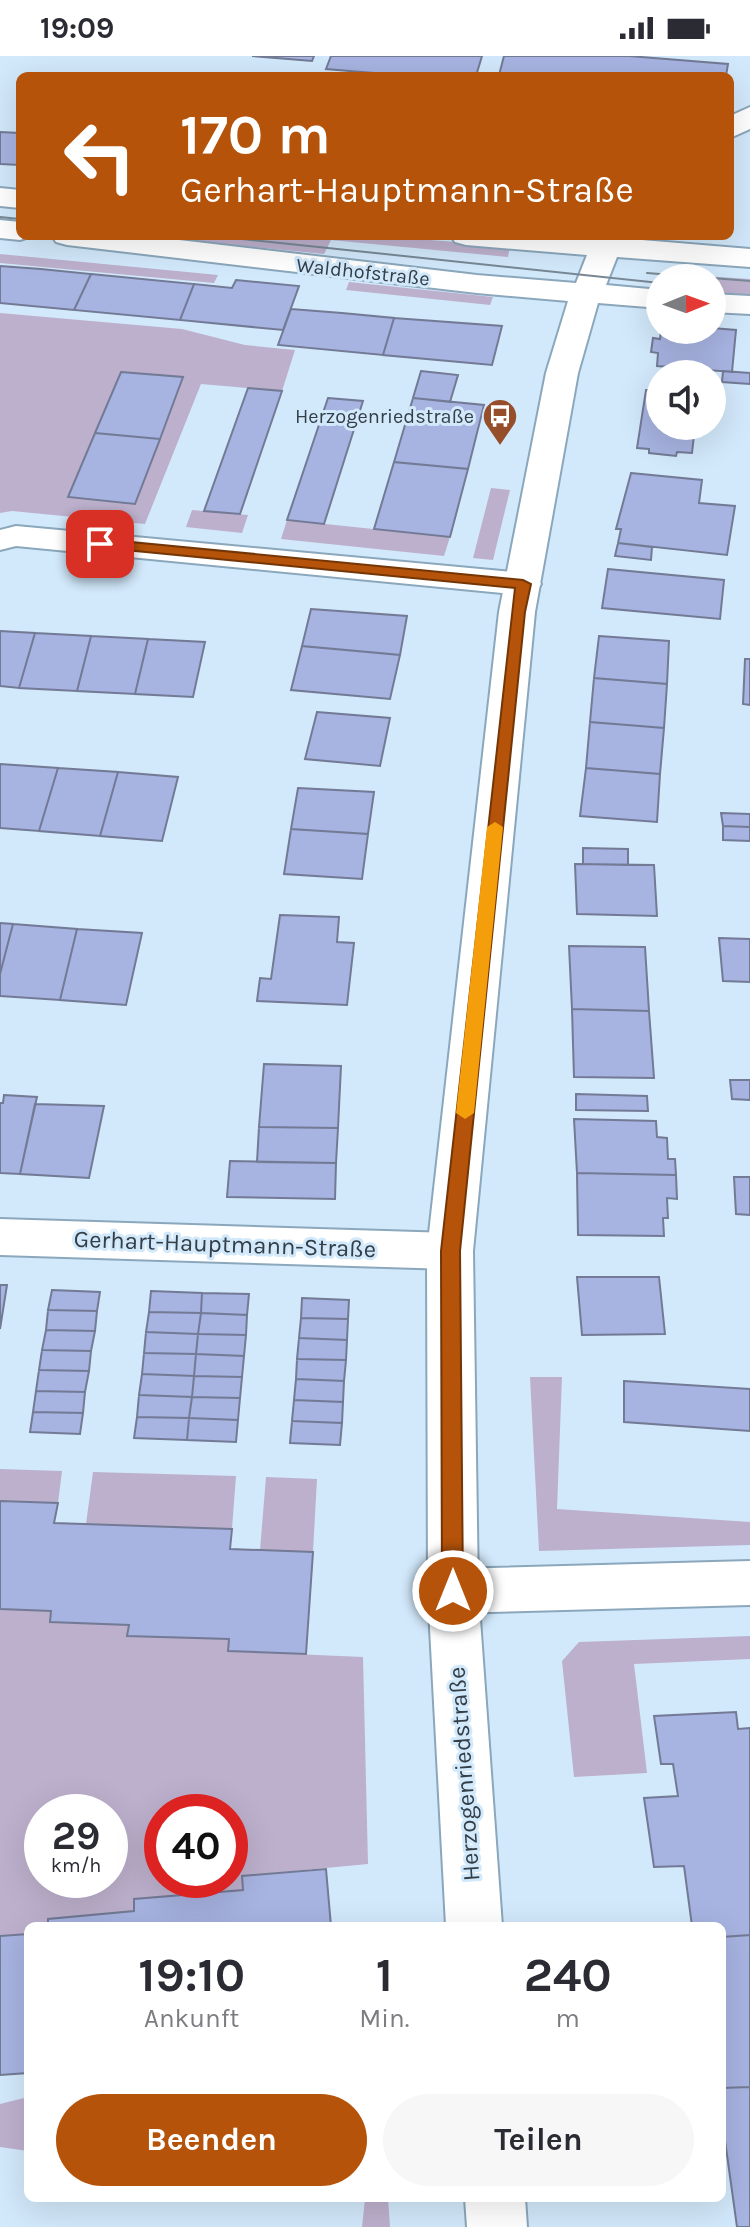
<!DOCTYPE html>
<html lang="de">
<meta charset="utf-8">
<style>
:root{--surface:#fff;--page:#f7f7f7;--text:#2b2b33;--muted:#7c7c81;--accent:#b45309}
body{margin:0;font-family:Karla,sans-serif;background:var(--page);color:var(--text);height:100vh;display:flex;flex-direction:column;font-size:30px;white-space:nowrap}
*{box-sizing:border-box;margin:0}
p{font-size:26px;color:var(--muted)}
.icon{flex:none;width:44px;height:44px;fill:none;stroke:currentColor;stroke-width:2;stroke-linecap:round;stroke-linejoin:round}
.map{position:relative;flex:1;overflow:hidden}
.sheet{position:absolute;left:24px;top:1866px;width:702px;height:280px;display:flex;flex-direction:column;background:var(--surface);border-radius:12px;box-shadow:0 8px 32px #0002}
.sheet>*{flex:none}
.top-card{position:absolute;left:16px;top:16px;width:718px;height:168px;border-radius:12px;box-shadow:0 8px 32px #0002;background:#b45309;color:#fff;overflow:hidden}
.needle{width:52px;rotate:89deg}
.fabs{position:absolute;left:646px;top:208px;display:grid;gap:16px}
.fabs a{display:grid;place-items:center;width:80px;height:80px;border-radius:50%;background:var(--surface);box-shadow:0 8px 32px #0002;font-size:40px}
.speed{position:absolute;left:24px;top:1738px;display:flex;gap:16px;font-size:40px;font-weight:700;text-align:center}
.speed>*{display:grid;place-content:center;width:104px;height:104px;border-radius:50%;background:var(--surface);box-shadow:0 8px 32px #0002;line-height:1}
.speed small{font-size:20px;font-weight:400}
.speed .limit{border:12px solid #d22;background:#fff;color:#111}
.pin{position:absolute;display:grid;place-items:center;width:68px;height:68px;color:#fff;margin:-34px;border-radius:16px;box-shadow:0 4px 12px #0006}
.me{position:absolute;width:88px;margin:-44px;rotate:0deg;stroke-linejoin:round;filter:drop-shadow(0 0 6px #0008)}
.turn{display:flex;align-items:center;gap:28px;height:168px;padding:0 32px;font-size:36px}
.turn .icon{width:104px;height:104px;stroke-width:2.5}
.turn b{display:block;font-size:56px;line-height:68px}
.eta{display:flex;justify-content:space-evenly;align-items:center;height:136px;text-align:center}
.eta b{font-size:48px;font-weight:700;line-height:56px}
.primary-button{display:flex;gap:16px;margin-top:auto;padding:16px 32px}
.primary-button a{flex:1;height:92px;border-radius:48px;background:var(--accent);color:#fff;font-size:32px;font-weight:700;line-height:92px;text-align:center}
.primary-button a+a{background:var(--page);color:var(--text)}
.status{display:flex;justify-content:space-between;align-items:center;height:56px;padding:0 40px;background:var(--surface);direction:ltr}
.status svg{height:22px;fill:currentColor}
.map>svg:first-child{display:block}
.green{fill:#bdb0cd;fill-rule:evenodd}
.building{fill:#a7b3e1;stroke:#737a95;stroke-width:2}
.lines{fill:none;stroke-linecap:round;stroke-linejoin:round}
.minor-casing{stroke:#8ba7bb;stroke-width:4}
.tertiary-casing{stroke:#8ba7bb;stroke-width:4}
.minor{fill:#fff;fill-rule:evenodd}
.tertiary{fill:#fff;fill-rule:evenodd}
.tram{stroke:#788895;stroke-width:2}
.route{fill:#b45309;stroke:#753606;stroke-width:2}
.slow{fill:#f59e0b}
.labels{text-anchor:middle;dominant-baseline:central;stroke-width:6;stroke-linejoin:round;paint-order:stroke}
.far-street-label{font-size:20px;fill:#333e47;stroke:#d2e9fb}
.far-poi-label{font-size:20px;fill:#333e47;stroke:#d2e9fb;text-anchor:end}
.street-label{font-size:24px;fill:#333e47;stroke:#d2e9fb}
</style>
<div class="status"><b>19:09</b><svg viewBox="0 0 49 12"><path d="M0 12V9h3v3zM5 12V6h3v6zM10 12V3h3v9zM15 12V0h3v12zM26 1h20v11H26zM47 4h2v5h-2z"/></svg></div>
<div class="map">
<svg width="750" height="2171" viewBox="0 0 750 2171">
<rect width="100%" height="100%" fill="#d2e9fb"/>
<path class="green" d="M145,180h230l135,10 -2,11 -177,-17 -7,14z
M0,198l218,21 -4,8 -214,-20z
M704,220l46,3v20l-38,-2v-19z
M349,226l144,15 -3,8 -144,-15z
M0,257l182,16 63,16 50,5 -13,41 -81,-7 -56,140 -133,-13 -12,2z
M491,432l19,2 -17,70 -20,-2z
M192,454l56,5 -6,18 -56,-6z
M287,464l163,17 -6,19 -163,-17z
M530,1321h32l-5,132 193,13v23l-211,6z
M0,1413l62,2 -4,32 -58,-2z
M93,1416l143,4 -4,53 -146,-5z
M266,1421l51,2 -4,73 -53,-2z
M0,1553l51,2 -1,11 79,3 -2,10 102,4 -1,12 135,6 5,207 -126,12 1,14 -109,9v12l-86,8v7h-20v8l-28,2zM42,1756h68v68h-68zM162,1756h68v68h-68z
M750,1580v23l-116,5 13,109 -73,4 -12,-116 17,-19z
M28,2041v54l-28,-4v-43z
M361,2142h27l2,29h-28l3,-28z"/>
<path class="building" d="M252,0h62l-2,5z
M331,0h151l-6,20h-66l-84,-7z
M504,0h125l99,8 -2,12h-213l-14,-1z
M0,76l20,1v32l-20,-1z
M0,210l41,3 50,5 -17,36 -74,-7z
M91,218l51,5 52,5 -14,36 -106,-10z
M236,224l63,6 -16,44 -103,-10 14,-36 38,4z
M291,253l51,4 52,5 -11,37 -105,-10z
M394,262l108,8 -10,39 -109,-10z
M712,272l24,2 -4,42 -75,-6 1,-13 -7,-1 2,-14 7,1 1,-9z
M421,315l37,4 -8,27 -37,-4z
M723,315l27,2v11l-28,-2z
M121,316l62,5 -23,62 -65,-6z
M659,330l1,40h45l-2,9h-9l-2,18 -15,-1 -1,4 -27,-3v-4l-12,-1 9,-58 13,1z
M248,332l34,3 -42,123 -36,-3z
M328,342l35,3 -39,123 -37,-4z
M413,342l71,7 -16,64 -74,-7z
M95,377l65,6 -25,65 -67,-7z
M394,406l74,7 -18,68 -76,-8z
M631,417l71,7 -3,23 36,3 -8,49 -109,-12 3,-14h-5z
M618,487l34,4 -1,13 -36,-4z
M608,513l116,11 -4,39 -118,-11z
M311,553l96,7 -7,39 -98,-9z
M0,575l35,2 -16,55 -19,-2z
M35,577l56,3 -14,55 -58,-3z
M91,580l57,3 -13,55 -58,-3z
M599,580l70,5 -2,43 -73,-6z
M148,583l57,3 -12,55 -58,-3z
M302,590l98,9 -10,44 -99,-9z
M745,603h5v46l-7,-1z
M594,622l73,6 -3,44 -74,-6z
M317,656l73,6 -10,48 -75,-7z
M590,666l74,6 -4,46 -74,-6z
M0,708l58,4 -19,63 -39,-3z
M58,712l60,4 -18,64 -61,-5z
M586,712l74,6 -3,48 -77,-6z
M118,716l60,5 -16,64 -62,-5z
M298,732l76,4 -6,42 -77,-5z
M721,757l29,1v13l-27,-1z
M723,770l27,1v14l-27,-1z
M291,773l77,5 -6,45 -78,-5z
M583,792l45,1v16l-45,-1z
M575,808l79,1 3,51 -80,-2z
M280,859l59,2 -2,25 17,1 -7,62 -90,-4 3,-23 11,1z
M0,867l13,1 -13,50z
M13,868l64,5 -17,71 -60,-4v-22z
M77,873l65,4 -16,72 -66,-5z
M719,882l31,1v43l-27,-1z
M569,890l76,1 4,64 -77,-2z
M572,953l77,2 5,67 -80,-1z
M264,1008l77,2 -3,62 -79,-1z
M730,1024h20v20l-18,-1z
M576,1038l71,2 1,15 -72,-1z
M4,1039l33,2 -17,77 -20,-1v-70h3z
M35,1048l69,2 -15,72 -69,-4z
M574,1063l82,2 1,16 10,1 1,21h7l1,16 -99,-2z
M259,1071l79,1 -2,35 -79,-1z
M230,1105l106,2 -1,36 -108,-2z
M577,1117l99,2 1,24 -10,-1 1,20h-5l1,18 -86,-1z
M734,1121h16v38l-14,-1z
M577,1221h82l6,57 -83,1z
M0,1229h7l-7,44z
M52,1234l48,2 -3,19 -49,-1z
M151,1235l51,2 -1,20 -52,-1z
M202,1237l47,1 -2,21 -46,-2z
M302,1242l47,2 -1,19 -47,-1z
M48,1254l49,1 -2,20 -49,-1z
M149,1256l52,1 -3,21 -52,-2z
M201,1257l46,2 -1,20 -48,-1z
M301,1262l47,1 -1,21 -48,-2z
M46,1274l49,1 -4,20 -49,-1z
M146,1276l52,2 -2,20 -52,-1z
M198,1278l48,1 -2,21 -48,-2z
M299,1282l48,2 -1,20 -49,-1z
M42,1294l49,1 -2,20 -50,-1z
M144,1297l52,1 -2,22 -52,-2z
M196,1298l48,2 -2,21 -48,-1z
M297,1303l49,1 -2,21 -48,-2z
M39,1314l50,1 -4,21 -49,-1z
M142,1318l52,2 -2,21 -53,-2z
M194,1320l48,1 -2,21 -48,-1z
M296,1323l48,2 -1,21 -49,-2z
M624,1325l126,8v42l-126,-9z
M36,1335l49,1 -2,21 -50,-1z
M139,1339l53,2 -3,21 -52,-1z
M192,1341l48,1 -2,22 -49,-2z
M294,1344l49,2 -1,21 -50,-2z
M33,1356l50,1 -3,21 -50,-2z
M137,1361l52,1 -2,22 -53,-2z
M189,1362l49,2 -2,22 -49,-2z
M292,1365l50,2 -2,22 -50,-2z
M0,1445l58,2 -4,20 178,6 -2,20 83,3 -7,102 -78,-3 1,-12 -102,-3 2,-11 -79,-3 1,-11 -51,-2z
M736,1656l2,17 12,-1v207l-28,2v-11h-30l-8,-60 -30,1 -10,-69 34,-2 -5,-32h-12l-7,-48z
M326,1813l5,57h-283v-7l86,-8v-12l109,-9 -1,-14z
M28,1878v139l-28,2v-139z
M750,1879v152l-28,1v-151z
M750,2031v140h-13l-15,-108v-31z"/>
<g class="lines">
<g class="minor-casing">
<path id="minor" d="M750,51v22l-20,9v-22z
M16,470l507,47 13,3 5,8 -5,8 -13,3 -507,-49 -16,4v-20z
M0,1163l450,14 16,5 7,13 -7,13 -16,5 -450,-14z
M750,1505v44l-297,8 -18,-6 -7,-16 7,-16 18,-6z"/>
</g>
<g class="tertiary-casing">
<path id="tertiary" d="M0,132l20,2v18l-20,-2z
M0,164l20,2v14h12l-12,4 -20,-2z
M52,180h93l332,39 99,8 11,-28 -121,-10 -11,-3 -4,-6 155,1 144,12v18l-133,-10 -11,28 54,5v18l-62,-5 -20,70 -43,239 -62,639 5,340 24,335h-56l-18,-335 -1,-340 72,-639 47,-239 22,-72 -91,-8 -410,-48 -11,-3z
M712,238l38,2v18l-38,-2z
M465,2142h60l2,29h-60z"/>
</g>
<use href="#minor" class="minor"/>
<use href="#tertiary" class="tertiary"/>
<path class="tram" d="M0,161l20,2
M214,180l446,47
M647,217l64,5
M712,222l38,3"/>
</g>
<path class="route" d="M100,483l423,41 8,4 -6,28 -65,639 3,340 -3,6 -7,3 -8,-3 -3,-6 -1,-340 74,-663 -420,-41v-6z"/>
<path class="slow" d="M495,766l8,5 -29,286 -9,6 -9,-6 31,-286z"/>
<defs>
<g id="bus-pin" transform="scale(1.8)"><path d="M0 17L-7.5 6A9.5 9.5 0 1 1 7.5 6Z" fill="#954e29" stroke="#d2e9fb"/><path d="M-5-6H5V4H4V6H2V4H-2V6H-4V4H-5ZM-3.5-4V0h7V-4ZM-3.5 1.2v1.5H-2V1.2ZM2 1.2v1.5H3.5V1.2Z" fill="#fff"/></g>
</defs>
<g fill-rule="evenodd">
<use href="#bus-pin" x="500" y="360"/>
</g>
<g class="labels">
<g class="far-street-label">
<text transform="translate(363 216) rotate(6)">Waldhofstraße</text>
</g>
<g class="far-poi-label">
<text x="474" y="360">Herzogenriedstraße</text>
</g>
<g class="street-label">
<text transform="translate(225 1188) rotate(2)">Gerhart-Hauptmann-Straße</text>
<text transform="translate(464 1718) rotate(-94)">Herzogenriedstraße</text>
</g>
</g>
</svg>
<div class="fabs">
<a><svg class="needle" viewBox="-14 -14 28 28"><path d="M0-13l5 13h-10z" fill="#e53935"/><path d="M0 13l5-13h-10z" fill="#7c7c81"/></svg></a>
<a><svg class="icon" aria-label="sound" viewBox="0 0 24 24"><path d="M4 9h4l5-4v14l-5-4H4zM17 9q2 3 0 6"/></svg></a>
</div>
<div class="speed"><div>29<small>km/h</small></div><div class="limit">40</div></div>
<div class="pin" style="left:100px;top:488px;background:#d93025"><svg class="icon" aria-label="arrive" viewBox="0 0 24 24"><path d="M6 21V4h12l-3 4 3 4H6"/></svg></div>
<svg class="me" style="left:453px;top:1535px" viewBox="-20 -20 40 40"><circle r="17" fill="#b45309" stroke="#fff" stroke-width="3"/><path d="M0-11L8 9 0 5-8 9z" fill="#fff"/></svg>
<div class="top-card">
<div class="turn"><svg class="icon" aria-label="left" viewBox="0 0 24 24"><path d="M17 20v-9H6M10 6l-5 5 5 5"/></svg><div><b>170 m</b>Gerhart-Hauptmann-Straße</div></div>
</div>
<section class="sheet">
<div class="eta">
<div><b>19:10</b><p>Ankunft</p></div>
<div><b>1</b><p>Min.</p></div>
<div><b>240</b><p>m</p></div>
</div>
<div class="primary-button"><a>Beenden</a><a>Teilen</a></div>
</section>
</div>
